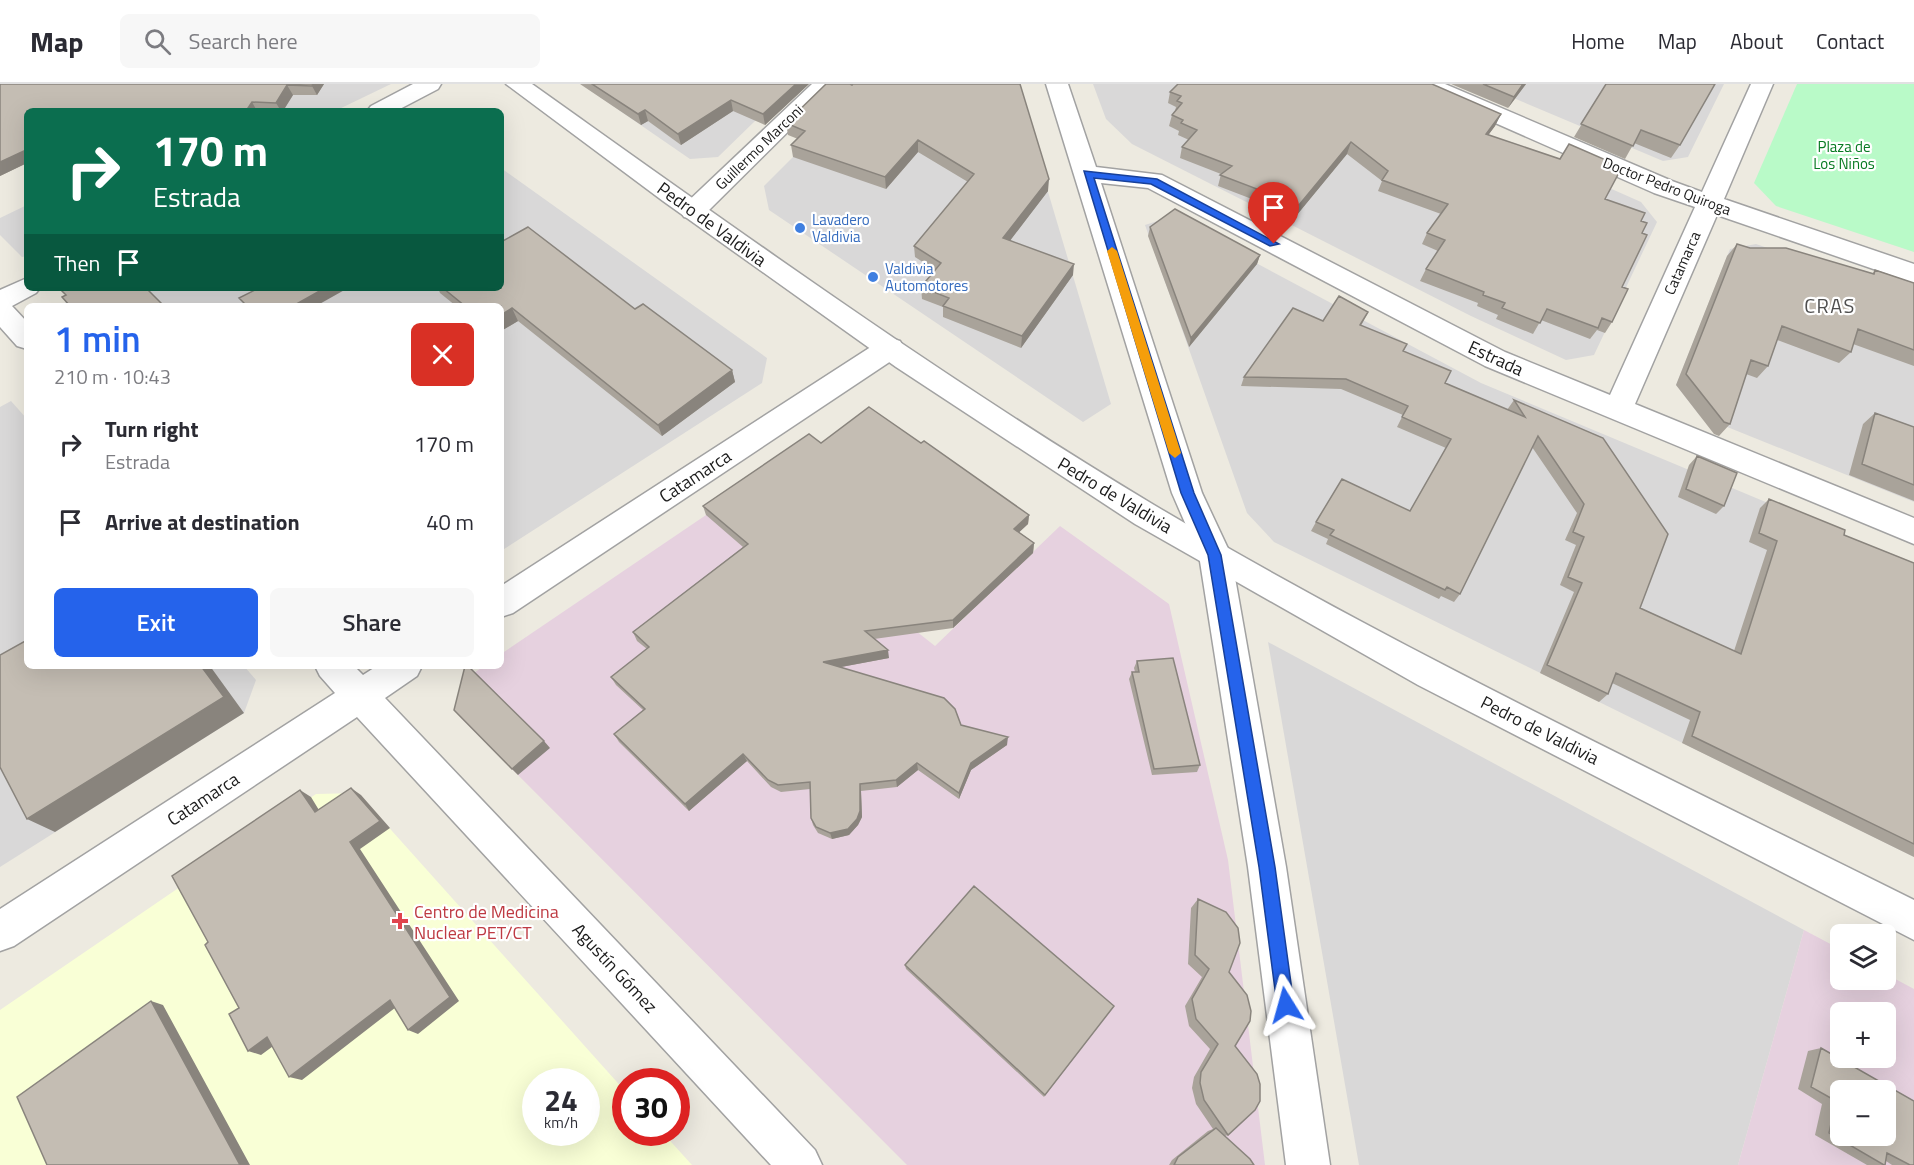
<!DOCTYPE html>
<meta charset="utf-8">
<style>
:root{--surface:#fff;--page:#f7f7f7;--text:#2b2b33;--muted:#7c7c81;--line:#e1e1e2;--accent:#2563eb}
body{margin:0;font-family:"Titillium Web",sans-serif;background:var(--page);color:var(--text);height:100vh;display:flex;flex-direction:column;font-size:22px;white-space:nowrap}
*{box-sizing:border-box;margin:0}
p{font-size:20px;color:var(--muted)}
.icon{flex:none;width:33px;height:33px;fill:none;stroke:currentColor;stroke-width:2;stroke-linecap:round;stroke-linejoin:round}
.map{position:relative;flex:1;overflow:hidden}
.side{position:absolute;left:24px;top:219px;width:480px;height:366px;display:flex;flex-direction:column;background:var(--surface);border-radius:9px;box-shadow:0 6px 24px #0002}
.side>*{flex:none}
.top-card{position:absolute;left:24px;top:24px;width:480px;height:183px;border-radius:9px;box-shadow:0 6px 24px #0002;background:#0b6e4f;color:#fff;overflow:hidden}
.controls{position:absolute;left:1830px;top:840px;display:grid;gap:12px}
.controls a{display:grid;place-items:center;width:66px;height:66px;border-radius:9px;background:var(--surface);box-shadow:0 6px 24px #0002;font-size:30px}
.speed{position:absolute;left:522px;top:984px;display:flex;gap:12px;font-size:30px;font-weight:700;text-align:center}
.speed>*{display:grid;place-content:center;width:78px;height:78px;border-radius:50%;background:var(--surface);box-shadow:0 6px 24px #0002;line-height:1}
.speed small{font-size:15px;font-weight:400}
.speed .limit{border:9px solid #d22;background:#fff;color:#111}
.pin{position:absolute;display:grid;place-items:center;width:51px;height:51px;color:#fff;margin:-62px -26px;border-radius:50% 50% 50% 0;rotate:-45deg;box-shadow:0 0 6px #0007}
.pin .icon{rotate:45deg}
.me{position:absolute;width:66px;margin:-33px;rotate:352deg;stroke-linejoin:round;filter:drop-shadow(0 0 4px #0008)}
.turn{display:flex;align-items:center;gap:21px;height:126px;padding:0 30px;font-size:27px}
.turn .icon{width:78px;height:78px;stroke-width:2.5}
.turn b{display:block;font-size:42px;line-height:51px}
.then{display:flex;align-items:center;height:57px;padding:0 30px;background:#0003;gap:12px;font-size:22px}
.round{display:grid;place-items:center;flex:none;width:63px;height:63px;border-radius:9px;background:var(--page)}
.overview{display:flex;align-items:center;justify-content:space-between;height:102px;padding:0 30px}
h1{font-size:36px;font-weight:600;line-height:45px;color:var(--accent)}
.cta{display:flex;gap:12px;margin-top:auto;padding:12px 30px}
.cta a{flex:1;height:69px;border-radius:9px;background:var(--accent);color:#fff;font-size:24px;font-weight:600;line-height:69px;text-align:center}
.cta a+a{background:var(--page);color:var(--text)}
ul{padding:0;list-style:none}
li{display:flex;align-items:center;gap:18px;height:78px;padding:0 30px}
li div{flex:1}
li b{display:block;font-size:22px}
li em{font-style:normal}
header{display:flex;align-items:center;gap:36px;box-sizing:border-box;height:84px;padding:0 30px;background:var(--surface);border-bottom:2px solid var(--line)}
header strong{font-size:28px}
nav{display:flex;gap:33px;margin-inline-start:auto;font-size:21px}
.search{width:420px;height:54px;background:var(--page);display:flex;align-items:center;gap:15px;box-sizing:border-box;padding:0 21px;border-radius:9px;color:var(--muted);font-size:22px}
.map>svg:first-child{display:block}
.residential{fill:#d9d8d8}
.industrial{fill:#e6d1df;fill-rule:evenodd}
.education{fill:#f9ffd6;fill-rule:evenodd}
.park{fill:#b9fac8}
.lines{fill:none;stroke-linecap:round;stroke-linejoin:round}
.minor-casing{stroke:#a2a2a2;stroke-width:3}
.tertiary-casing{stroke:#a2a2a2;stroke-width:3}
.minor{fill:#fff;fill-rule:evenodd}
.tertiary{fill:#fff;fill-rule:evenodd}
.wall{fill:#a9a39a}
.shaded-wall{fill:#89847d}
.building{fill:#c4bdb3;stroke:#89847d;stroke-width:1.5;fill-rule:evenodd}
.route{fill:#2563eb;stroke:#184099;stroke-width:1.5}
.slow{fill:#f59e0b}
.shop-dot{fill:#3f7fe0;stroke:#fff;stroke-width:2}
.health-dot{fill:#e0444e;stroke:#fff;stroke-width:2}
.labels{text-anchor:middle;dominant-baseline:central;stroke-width:4.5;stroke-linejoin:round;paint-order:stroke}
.far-park-label{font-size:15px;fill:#087a22;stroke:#fff}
.far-street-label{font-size:15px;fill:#1b1b1b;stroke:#fff}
.far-shop-label{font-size:15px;fill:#366cbe;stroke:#fff;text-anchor:start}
.street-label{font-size:18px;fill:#1b1b1b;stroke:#fff}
.health-label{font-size:18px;fill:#be3a42;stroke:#fff;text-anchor:start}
.neighbourhood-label{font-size:20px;letter-spacing:1.5px;fill:#4e4e4e;stroke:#fff}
</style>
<header>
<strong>Map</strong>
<div class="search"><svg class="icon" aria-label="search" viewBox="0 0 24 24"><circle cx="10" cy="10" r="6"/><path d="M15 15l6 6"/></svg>Search here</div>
<nav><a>Home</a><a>Map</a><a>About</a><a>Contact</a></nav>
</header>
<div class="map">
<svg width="1914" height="1081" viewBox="0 0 1914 1081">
<rect width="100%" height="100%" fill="#edeae0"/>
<path class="residential" d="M276,0h115l-56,27h-114z
M581,0h212l-75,73 -28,2z
M866,0h150l95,320 -28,18 -314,-212 -5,-24z
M1093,0h281l267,118 16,20 -63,133 -28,5 -95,-44 -339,-172 -26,-25z
M1480,0h244l-36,73 -25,4z
M501,84l266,190 -5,25 -261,168v-245h-433l-3,-4 8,-14h428z
M27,121v51l-5,1 -22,-22v-17z
M1170,133l311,166 433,181v293l-640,-315 -27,-29 -102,-288z
M1756,160l158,55v203l-214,-86 -24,-31 54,-136z
M11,317l16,18v247h217l12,14 -12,33 -244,154v-460z
M1268,558l536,288 -66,235h-379z"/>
<path class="industrial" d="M740,408l195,154 125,-120 109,78 59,256 37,305h-358l-447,-448 11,-42 13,-9h17v-12z
M1804,846l36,19v31h46v-6l28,15v176h-176zM1840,928h46v46h-46zM1840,1006h46v46h-46z"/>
<path class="education" d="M358,709l267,298 1,41 37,1 29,32h-692v-155l316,-216zM536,998h50v50h-50z"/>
<path class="park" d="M1797,0h117v168l-138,-46 -22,-23z"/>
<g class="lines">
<g class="minor-casing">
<path id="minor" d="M413,0h28l-3,5 -42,22h-29l4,-5z
M812,0h24l-134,133 -9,2 -9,-2 -4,-6 4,-6z
M1046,0h22l28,83 66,8 343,177 105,43 85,-188 -41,-14 -236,-104 -3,-5h30l227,97 30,11 49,-108h22l-49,115 190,65v19l-197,-68 -82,189 279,114v26l-429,-178 -337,-178 -47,-5 101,310 29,62 55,312 44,298h-44l-38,-298 -49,-312 -27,-62z
M27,194v10h13l-4,5 -24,13 15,16v27l-10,-3 -17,-19v-37z
M890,254l10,3 4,7 -4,7 -387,258 -12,4v-31l379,-245z
M315,582h39l9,9 14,-9h45l-5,10 -32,22 430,452 7,15h-51l-414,-448 -343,229 -14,5v-42l335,-216 -15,-17z"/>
</g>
<g class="tertiary-casing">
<path id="tertiary" d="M506,0h26c204,145 407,292 622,421 246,146 505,268 760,395v40l-496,-255 -283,-161 -239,-157 -233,-166z"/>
</g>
<use href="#minor" class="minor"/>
<use href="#tertiary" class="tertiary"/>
</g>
<path class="wall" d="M0,0h324l-7,11h-24l-10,16h-256v52l-27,13z
M580,0h229l-44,41 -32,-14 -52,34 -33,-24 -7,4z
M826,0l222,107 -38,49 63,35 -52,73 -78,-31v-10l-21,-8 -1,-12 14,-17 -20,-13 -1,-11 54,-64 -50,-30 -32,37 -93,-32 -2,-12 7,-6 -10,-4 -2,-12z
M1451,0h75l-18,24z
M1606,0l74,61 -9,13 -37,-15 -9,16 -51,-22z
M1170,8l331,22 -6,12 -7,9 117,64 36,22 1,12 -20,54 -10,35 -7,11 -8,-3 -7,9 -49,-19 -8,14 -37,-15 2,-4 -21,-9 1,-3 -58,-22 6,-12 12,-18 -16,-7 5,-11 14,-19 -63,-23 4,-10 -35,-27 -51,62 -78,-30 3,-12 -41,-16 2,-11 7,-7 -11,-5 1,-4 -10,-5 3,-11 3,-4 1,-4 -8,-4z
M1150,143l110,28 -3,9 -68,83 -41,-111z
M1737,160l13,4 122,26 3,-4 39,13v83l-61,-22 -2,8 -12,11 -62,-23 -9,26 -11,12 -11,-4 -16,50 -11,12 -5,-2 -38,-49 51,-129z
M438,204h63l134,21 97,61 3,12 -73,54 -144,-115 -17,10v-25h-45l-16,-13z
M1368,228l-7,14 46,18 -3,7 41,32 62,27 7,-10 89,38 37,170 94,43 33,-101 -18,-8 11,-34 9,-9 75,36 70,28v294l-232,-114 8,-23 -78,-37 -4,11 -9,8 -59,-29 34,-81 -14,-7 16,-40 -11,-5 12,-27 -45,-66 -72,147 -6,8 -13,-6 -2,3 -113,-55 2,-5 -17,-8 5,-9 94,-11 36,-63 -49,-21 6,-12 -62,-26 -100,-3 3,-9 79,-56z
M1875,329l39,14v74l-65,-26 14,-51z
M821,359h100l108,72 -1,9 -9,8 15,11 -1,10 -80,75 -79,11 15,19 -48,9 120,58 46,20 -36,25 -12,29 -41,-29 -21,17 -36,4 1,26 -4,8 -9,10 -17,4 -14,-6 -5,-8 -2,-7 -1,-29 -29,3 -10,-5 -24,-26 -58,50 -70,-69 -5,-8 29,-24 -27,-25 -5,-8 36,-28 -10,-8 -4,-9 110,-85 -37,-32 -3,-9z
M1697,372l27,50 -8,8 -38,-17 11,-32z
M1137,577l63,104 -3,7 -45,3 -23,-96 3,-7h3l-1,-4z
M1198,815l31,73 6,74 -7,89 -3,1 29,29h-85l3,-5 36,-29 5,-2 -17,-25 -4,-16 2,-11 16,-28 -21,-23 -4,-20 17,-29 -14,-13 3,-56z
M905,881l209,41 -70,91 -138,-128z
M1821,964l93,117h-22l-6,-4 -1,4h-18l-52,-30 7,-31 -24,-15 10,-38z"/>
<path class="shaded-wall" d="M313,0h11l-7,11 -5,-9z
M796,0h13l-44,41 -2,-11z
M1523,0h3l-18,24 6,-11z
M287,1l6,10 -10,16h-2l-5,-8z
M731,16l2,11 -52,34 -3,-11z
M252,18l5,9h-11z
M645,26l3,11 -7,4 -3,-11z
M1501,30l-6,12 -14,19 5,-11z
M918,56v12l-32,37 -1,-12z
M1351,58l-4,12 -51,62 3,-11z
M26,66l1,2v11l-27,13v-14z
M1049,95l-1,12 -45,59v-12z
M1260,171l-3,9 -68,83 2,-9z
M1074,180l-1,11 -52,73 1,-12z
M325,204h23l-32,18h-23z
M512,224l6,13 -17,10v-16z
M732,286l3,12 -73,54 -4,-11z
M1029,431l-1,9 -15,14 1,-9z
M1034,459l-1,10 -80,75v-8z
M888,566l1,8 -64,12 -2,-8z
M201,582h9l34,47 -189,119 -28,-13z
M1008,653l-1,8 -36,25 -12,29v-6l12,-30z
M544,657l6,7 -32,27 -6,-6z
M743,670l4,7 -58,50 -4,-7z
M917,679l1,7 -21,17 -1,-7z
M860,700l1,7 1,26 -4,8 -9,10 -17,4 -2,-6z
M351,704l10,7 29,33 -30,21 99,152 -41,33 -10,-4 -58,-188z
M300,706l11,7 14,23 -10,-8z
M390,916l10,4 -98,76 -13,-3z
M151,917l12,4 87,160h-10z
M267,953l13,4 -19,14 -13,-4z"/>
<path class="building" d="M0,0h313l-1,2 -25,-1 -11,18 -24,-1 -6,9h-219v41l-1,-2 -26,12z
M592,0h204l-33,30 -32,-14 -53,34 -33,-24 -7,4z
M826,0h24l2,1 1,-1h167l29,95 -46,59 71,26 -52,72 -79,-30 6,-8 -28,-11 20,-24 -27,-17 60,-72 -56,-34 -33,37 -94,-32 14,-14 -19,-8z
M1178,0h254l69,30 -15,20 74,25 9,-15 53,23 -17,32 40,14 -4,8 6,2 -5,10 5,2 -25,52 6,2 -16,33 -10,-4 -4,10 -51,-19 -7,14 -38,-15 3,-5 -22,-8 1,-3 -58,-23 19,-29 -18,-7 21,-29 -66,-24 6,-9 -37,-29 -52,63 -79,-30 12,-9 -50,-19 15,-17 -16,-7 2,-3 -11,-5 10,-12 -5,-2 4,-5 -11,-4z
M1483,0h40l-9,13z
M1606,0h109l-35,61 -39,-15 -8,16 -52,-22z
M429,25l2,2h-33l3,-1z
M1175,125l85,46 -69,83 -41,-111z
M528,143l107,82 8,-5 89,66 -74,55 -146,-117 -11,7v-9h-23l-1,-1 -2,1h-10l-22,-18h58v-46z
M1737,160l13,4h36l88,26 1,-4 39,13v67l-56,-21 -7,23 -69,-26 -14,40 -17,-6 -21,64 -6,-2 -38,-48z
M63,204h83l18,18h-94l-8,-9 4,-2 -6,-6z
M259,204h66l-32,18h-46l-8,-8z
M1339,212l29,16 -8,13 47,19 -4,7 48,20 -6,12 80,34 -11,-17 89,38 65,96 -28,74 101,46 36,-113 -18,-8 10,-34 76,31 -1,5 70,28v281l-222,-108 8,-24 -84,-39 -8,21 -61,-29 35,-82 -14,-6 16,-40 -11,-5 11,-28 -46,-68 -78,158 -13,-7 -2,3 -115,-55 4,-5 -18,-8 26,-43 68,32 41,-72 -49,-22 6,-11 -62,-27 -102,-2 49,-69 30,13z
M869,323l52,36 3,-2 105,74 -15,14 20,14 -81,77 -88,11 23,19 -65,12 121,36 11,11 6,16 47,12 -37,26 -12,30 -42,-30 -21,17 -36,4v27l-3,8 -9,10 -18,4 -14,-6 -5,-9 -1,-36 -32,3 -10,-5 -25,-26 -58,50 -71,-70 31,-25 -34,-32 38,-30 -16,-15 115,-88 -45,-38 106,-72 12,9z
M1875,329l39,14v58l-52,-21z
M1697,372l40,17 -13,33 -38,-17z
M27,556v26h174l23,31 -197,122 -27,-52v-112z
M1173,574l27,107 -46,4 -22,-97h7l-2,-11z
M465,582h3l76,75 -32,28 -58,-59z
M351,704l29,33 -30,21 100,155 -42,33 -18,-30 -101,77 -22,-40 -19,14 -19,-37 10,-6 -34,-63 3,-3 -36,-66 128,-86 15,22z
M974,802l140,120 -69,89 -140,-130z
M1198,815l28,13 12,16 2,15 -11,29 18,23 4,16 -1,10 -15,25 22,28 3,10v17l-5,9 -27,25 -24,-35 -4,-17 1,-11 17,-28 -22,-25 -4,-20 17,-30 -14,-14z
M151,917l89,164h-193l-30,-68z
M1821,964l93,53v64h-4l-23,-12 -2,12h-1l-55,-32 7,-32 -25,-14zM1840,1006h46v46h-46z
M1216,1044l34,31 4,6h-80l4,-8z"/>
<path class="route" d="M1084,87l73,8 122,65 -9,2 -119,-62 -57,-6 100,315 27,62 54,312 19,138 -2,6 -6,2 -6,-2 -3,-6 -18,-138 -51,-312 -27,-62z"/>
<path class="slow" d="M1112,163l5,4 64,202 -6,5 -6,-5 -62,-202z"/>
<g class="shop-dot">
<circle cx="800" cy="144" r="6"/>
<circle cx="873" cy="193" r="6"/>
</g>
<path class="health-dot" d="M397 828h6v6h6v6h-6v6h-6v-6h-6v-6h6z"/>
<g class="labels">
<g class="far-park-label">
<text x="1844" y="62">Plaza de<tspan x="1844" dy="17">Los Niños</tspan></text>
</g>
<g class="far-street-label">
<text transform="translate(759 63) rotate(-44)">Guillermo Marconi</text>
<text transform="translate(1667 102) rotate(21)">Doctor Pedro Quiroga</text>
<text transform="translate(1682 179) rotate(-66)">Catamarca</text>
</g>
<g class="far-shop-label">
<text x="812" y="135">Lavadero<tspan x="812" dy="17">Valdivia</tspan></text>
<text x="885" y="184">Valdivia<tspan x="885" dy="17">Automotores</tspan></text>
</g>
<g class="street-label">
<text transform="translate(712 140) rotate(36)">Pedro de Valdivia</text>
<text transform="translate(1496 274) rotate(25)">Estrada</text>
<text transform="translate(695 392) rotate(-33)">Catamarca</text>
<text transform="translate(1115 411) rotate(31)">Pedro de Valdivia</text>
<text transform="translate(1540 646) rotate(27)">Pedro de Valdivia</text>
<text transform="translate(203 715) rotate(-33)">Catamarca</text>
<text transform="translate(615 884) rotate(47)">Agustín Gómez</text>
</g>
<g class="health-label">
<text x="414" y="827">Centro de Medicina<tspan x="414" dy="21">Nuclear PET/CT</tspan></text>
</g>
<g class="neighbourhood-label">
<text x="1830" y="221">CRAS</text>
</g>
</g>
</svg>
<div class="controls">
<a><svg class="icon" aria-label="layers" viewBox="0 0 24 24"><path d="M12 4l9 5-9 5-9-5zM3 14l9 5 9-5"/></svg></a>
<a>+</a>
<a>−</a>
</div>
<div class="speed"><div>24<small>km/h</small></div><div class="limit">30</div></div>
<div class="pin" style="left:1274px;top:160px;background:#d93025"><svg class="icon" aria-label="arrive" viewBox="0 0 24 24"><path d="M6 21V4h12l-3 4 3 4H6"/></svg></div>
<svg class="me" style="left:1286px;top:921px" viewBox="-20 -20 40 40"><path d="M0-17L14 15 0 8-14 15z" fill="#2563eb" stroke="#fff" stroke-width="4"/></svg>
<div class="top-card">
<div class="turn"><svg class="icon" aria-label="right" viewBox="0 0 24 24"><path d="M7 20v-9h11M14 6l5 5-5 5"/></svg><div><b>170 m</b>Estrada</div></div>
<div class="then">Then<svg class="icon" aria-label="arrive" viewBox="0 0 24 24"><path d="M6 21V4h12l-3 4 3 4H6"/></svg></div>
</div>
<section class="side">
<div class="overview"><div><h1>1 min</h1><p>210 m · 10:43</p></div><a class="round" style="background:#d93025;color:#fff"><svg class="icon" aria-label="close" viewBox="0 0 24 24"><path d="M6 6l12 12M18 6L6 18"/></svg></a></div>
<ul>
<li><svg class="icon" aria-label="right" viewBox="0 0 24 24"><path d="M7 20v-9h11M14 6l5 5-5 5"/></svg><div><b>Turn right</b><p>Estrada</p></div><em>170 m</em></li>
<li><svg class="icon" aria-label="arrive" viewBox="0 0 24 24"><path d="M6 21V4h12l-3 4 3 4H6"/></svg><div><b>Arrive at destination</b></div><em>40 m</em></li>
</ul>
<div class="cta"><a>Exit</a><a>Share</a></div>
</section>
</div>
